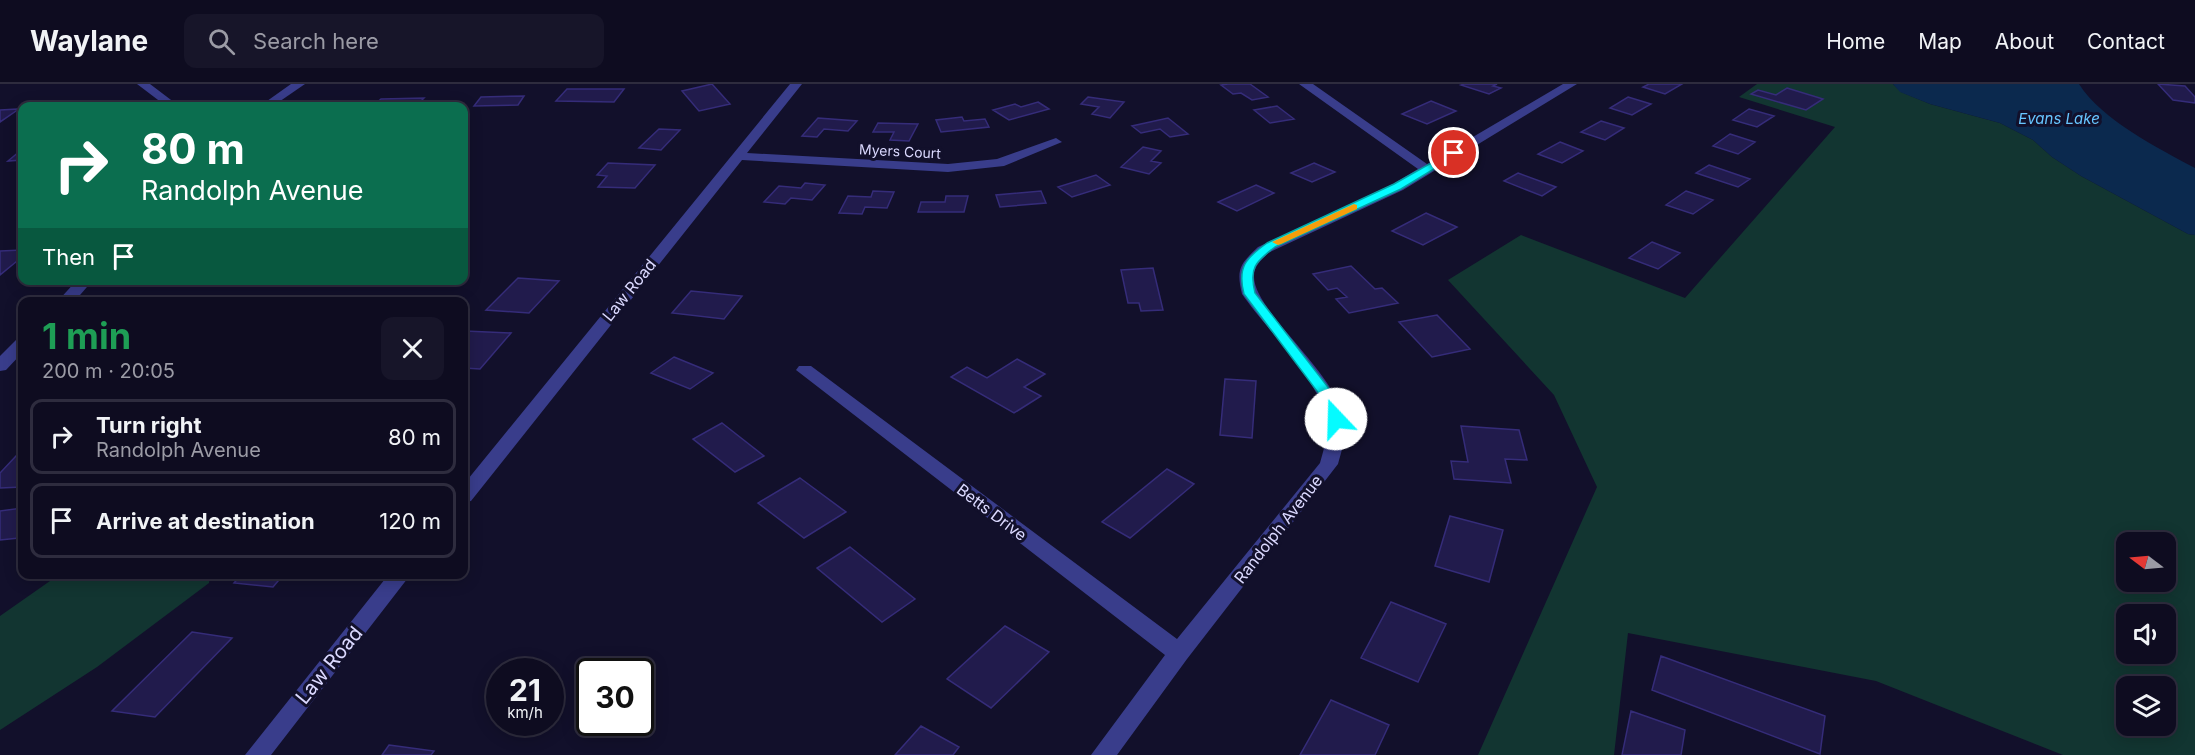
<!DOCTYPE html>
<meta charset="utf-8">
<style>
:root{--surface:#0e0c20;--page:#171529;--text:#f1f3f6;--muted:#9b9ba5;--line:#2e2c3e}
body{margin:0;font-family:Inter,sans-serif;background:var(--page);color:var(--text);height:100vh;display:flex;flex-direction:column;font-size:22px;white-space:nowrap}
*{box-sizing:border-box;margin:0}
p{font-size:20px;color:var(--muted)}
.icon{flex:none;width:33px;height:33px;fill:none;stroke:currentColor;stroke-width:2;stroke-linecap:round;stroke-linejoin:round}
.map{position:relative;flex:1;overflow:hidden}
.sheet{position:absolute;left:18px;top:213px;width:450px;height:282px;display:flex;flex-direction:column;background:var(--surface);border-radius:12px;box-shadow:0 3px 15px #0003,0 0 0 2px var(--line)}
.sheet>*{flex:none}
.guide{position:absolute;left:18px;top:18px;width:450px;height:183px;border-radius:12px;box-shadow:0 3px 15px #0003,0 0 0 2px var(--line);background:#0b6e4f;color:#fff;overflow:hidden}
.needle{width:39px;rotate:286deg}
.controls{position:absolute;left:2116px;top:448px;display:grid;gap:12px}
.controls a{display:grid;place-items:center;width:60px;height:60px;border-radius:12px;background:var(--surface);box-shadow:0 3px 15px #0003,0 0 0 2px var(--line);font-size:30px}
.speed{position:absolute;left:486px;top:574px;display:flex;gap:12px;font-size:30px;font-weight:700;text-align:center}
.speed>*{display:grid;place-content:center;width:78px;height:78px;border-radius:50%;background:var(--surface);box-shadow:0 3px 15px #0003,0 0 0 2px var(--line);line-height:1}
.speed small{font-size:15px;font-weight:400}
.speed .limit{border:3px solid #111;border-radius:9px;background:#fff;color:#111}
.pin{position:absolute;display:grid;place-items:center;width:51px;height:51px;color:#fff;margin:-26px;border:3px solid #fff;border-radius:50%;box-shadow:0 2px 6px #0007}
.me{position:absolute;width:66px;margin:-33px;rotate:339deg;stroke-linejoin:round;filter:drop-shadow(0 0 4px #0008)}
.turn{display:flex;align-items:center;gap:21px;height:126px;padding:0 24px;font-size:27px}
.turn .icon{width:78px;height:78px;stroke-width:2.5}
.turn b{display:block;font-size:42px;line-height:51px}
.then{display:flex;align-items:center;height:57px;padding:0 24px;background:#0003;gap:12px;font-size:22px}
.round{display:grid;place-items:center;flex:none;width:63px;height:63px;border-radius:12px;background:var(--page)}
.overview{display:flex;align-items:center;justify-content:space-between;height:102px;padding:0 24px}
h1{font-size:36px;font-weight:700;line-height:45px;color:#1e9e55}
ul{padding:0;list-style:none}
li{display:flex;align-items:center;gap:18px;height:75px;margin:0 12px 9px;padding:0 12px;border:3px solid var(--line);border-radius:12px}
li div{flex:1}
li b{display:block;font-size:22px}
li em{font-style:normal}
header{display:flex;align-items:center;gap:36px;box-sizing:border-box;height:84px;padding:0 30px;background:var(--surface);border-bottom:2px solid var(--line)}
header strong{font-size:28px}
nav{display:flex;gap:33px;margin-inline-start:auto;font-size:21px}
.search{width:420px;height:54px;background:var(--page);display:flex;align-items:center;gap:15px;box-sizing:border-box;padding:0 21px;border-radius:12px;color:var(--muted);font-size:22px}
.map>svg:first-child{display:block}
.green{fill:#123531;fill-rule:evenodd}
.water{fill:#0b294e}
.building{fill:#211b4c;stroke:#352c79;stroke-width:1.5}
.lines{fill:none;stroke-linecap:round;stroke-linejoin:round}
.minor{fill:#393d8b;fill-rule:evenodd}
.route{fill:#05fbff;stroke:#03a3a6;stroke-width:1.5}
.slow{fill:#f59e0b}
.labels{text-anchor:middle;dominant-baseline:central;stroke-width:6;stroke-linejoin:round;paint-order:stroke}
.far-street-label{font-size:14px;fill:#dbd9ff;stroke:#12102b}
.far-water-label{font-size:15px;font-style:italic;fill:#67c5ff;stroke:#12102b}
.street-label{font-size:16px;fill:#dbd9ff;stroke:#12102b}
.near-street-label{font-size:20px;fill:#dbd9ff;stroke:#12102b}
</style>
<header>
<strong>Waylane</strong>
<div class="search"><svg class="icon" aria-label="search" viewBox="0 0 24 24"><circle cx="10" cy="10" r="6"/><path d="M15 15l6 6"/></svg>Search here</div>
<nav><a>Home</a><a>Map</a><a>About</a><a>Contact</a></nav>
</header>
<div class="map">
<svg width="2195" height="671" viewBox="0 0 2195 671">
<rect width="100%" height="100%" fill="#12102b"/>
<path class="green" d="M1757,0h136l8,8 29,12 70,19 33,17 19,17 29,19 107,58 7,1v520h-132l-187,-74 -248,-48 -14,122h-136l119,-268 -43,-92 -106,-115 73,-45 164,63 150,-171 -96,-30zM2127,459h39v39h-39zM2127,531h39v39h-39zM2127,603h39v39h-39z
M60,490l150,1 -1,8 -112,84 -97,63v-114z"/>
<path class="water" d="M1893,0h186c23,36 79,64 116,84v67l-7,-1 -107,-58 -29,-19 -19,-17 -33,-17 -70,-19 -30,-12z"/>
<path class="building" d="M712,0l18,20 -31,7 -17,-20z
M1228,0h22l18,13 -16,3 -11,-7 -8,1 -12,-9z
M1464,0h33l-4,2 8,2 -12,6 -28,-9z
M1649,0h33l-17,10 -22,-7z
M2158,0l27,2 10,11v6l-22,-3z
M1787,4l36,11 -17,11 -55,-16 7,-4 18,5z
M567,5h57l-10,13 -58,-1z
M524,12l-6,9 -44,1 7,-9z
M1088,13l36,5 -14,16 -18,-4 7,-7 -18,-3z
M1628,13l23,7 -19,11 -22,-7z
M424,14l-8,8h-43l8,-7z
M1431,17l25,10 -29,13 -25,-10z
M1038,18l11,7 -40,11 -16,-10 22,-6 6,3z
M1277,22l17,13 -24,4 -16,-13z
M19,25l-19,13v-12z
M1749,25l25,7 -17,11 -24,-7z
M962,33l2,4 21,-2 4,8 -48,5 -5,-12z
M818,34l39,3 -9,10 -24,-2 -7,8 -15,-1z
M1168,34l20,16 -18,3 -10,-8 -19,4 -9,-7z
M1601,37l23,7 -19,12 -24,-8z
M878,39l40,1 -9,17 -19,-1 4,-8h-21z
M659,45l21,1 -19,20 -22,-2z
M1730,50l25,8 -17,12 -25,-8z
M1560,58l23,9 -21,12 -24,-9z
M1143,63l18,4 -10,10 10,2 -12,11 -28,-7z
M20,67h2v9l-14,1z
M608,79l47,2 -20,23 -37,-1 9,-11 -10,-1z
M1314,79l21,9 -23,10 -21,-9z
M1709,81l41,14 -12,8 -42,-14z
M1518,89l38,14 -14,9 -38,-15z
M1096,91l14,10 -38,12 -14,-10z
M805,99l20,2 -13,15 -21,-2 -6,6 -21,-2 15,-16 22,2z
M1256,101l18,8 -37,18 -19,-9z
M873,107l21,1 -7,16 -22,-1 -3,7 -23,-1 9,-17 23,1z
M1041,107l5,12 -46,4 -4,-12z
M1686,107l27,9 -20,14 -27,-9z
M946,112h22l-4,16h-46l3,-10h24z
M1426,129l31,14 -34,18 -31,-14z
M1652,158l28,11 -22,16 -29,-11z
M22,166v7l-22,18v-24z
M1351,182l24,23 7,-1 16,15 -49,10 -13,-14 11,-2 -10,-9 -9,2 -15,-16z
M1153,184l10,42 -22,1 -2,-8h-11l-7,-33z
M518,194l41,3 -30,32 -43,-3z
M691,207l51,5 -18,23 -52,-6z
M1437,231l33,34 -38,8 -33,-35z
M465,247l46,2 -31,36 -16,-1z
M674,273l39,16 -23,16 -39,-16z
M1017,275l28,15 -21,13 17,9 -27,17 -63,-36 16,-10 20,11z
M1225,295l31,2 -4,57 -32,-3z
M722,339l42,33 -29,16 -42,-33z
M1461,342l58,4 8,30 -22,-1 6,24 -57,-4 -3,-18 17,1z
M22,370v33l-22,1v-15l17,-18z
M1167,385l27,15 -64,54 -28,-16z
M800,394l46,34 -42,26 -46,-35z
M22,424v25l-3,5 -19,2v-29z
M1450,432l53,14 -14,52 -54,-16z
M850,463l65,52 -33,23 -65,-54z
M242,490h42l-11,13 -39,-4z
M1391,518l55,22 -28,58 -57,-24z
M1005,542l44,26 -58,56 -44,-29z
M192,548l40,6 -77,79 -43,-6z
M1661,572l164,60 -5,38 -168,-64z
M1331,616l58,25 -14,30h-75z
M1631,627l54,19 -4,25h-59z
M921,642l38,21 -6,8h-58z
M389,661l45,6 -3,4h-49z"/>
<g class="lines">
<path class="minor" d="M137,0h13l29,22h-13z
M291,0h14l-32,22h-13z
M790,0h12l-55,69 201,11 49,-5 59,-21 6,4 -58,24 -56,6 -206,-12 -271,341 -7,1v-18z
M1299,0h14l114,80 136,-80h14l-174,106 -135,63c-6,7 -14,12 -14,23 -1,34 80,95 90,142 3,16 -2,32 -6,46l-151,195 -70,96h-26l74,-100 -369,-285 3,-4h12l366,273 143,-176c4,-14 8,-28 6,-42 -4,-39 -61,-93 -84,-127 -6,-25 -2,-30 16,-47l135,-63 25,-15z
M77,196h16l-19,22h-17z
M22,255v14l-16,17 -6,1v-15l16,-16z
M389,490h22l-140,181h-26z"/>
</g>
<path class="route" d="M1454,66l5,3 -2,2 -56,34 -126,58c-20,15 -26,21 -20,46l79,102 8,24 -6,5 -5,-2 -8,-23 -79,-105c-7,-27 2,-36 23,-51l127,-59z"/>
<path class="slow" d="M1354,120l3,1v4l-76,35 -3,1 -6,-3z"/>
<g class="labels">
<g class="far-street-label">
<text transform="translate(900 67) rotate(3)">Myers Court</text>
</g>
<g class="far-water-label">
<text x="2059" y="34">Evans Lake</text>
</g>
<g class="street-label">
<text transform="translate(629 206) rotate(-51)">Law Road</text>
<text transform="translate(992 428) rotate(37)">Betts Drive</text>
<text transform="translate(1278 445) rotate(-52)">Randolph Avenue</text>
</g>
<g class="near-street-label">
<text transform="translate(329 581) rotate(-51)">Law Road</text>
</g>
</g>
</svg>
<div class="controls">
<a><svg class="needle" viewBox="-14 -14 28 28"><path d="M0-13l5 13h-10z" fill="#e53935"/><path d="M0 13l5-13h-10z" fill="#9b9ba5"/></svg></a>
<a><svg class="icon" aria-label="sound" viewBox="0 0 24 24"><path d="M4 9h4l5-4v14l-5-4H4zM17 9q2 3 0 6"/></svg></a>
<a><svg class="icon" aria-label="layers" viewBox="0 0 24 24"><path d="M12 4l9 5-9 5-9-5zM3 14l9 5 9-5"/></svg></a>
</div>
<div class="speed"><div>21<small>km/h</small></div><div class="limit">30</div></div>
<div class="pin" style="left:1454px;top:69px;background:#d93025"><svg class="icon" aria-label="arrive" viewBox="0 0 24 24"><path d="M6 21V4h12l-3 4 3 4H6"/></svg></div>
<svg class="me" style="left:1336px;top:335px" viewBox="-20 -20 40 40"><circle r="19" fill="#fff"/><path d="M0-13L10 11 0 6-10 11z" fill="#05fbff"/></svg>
<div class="guide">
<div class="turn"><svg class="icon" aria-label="right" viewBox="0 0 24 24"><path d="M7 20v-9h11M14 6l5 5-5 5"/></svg><div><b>80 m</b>Randolph Avenue</div></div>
<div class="then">Then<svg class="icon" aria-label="arrive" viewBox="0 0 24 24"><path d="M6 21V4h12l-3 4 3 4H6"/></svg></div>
</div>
<section class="sheet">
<div class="overview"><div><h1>1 min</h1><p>200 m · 20:05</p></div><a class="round"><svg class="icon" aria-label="close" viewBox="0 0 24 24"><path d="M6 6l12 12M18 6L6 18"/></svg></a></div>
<ul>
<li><svg class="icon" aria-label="right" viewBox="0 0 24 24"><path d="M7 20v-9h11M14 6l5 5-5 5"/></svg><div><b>Turn right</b><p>Randolph Avenue</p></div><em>80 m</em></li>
<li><svg class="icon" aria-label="arrive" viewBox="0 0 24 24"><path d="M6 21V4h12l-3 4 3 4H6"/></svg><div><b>Arrive at destination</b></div><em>120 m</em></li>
</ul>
</section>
</div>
